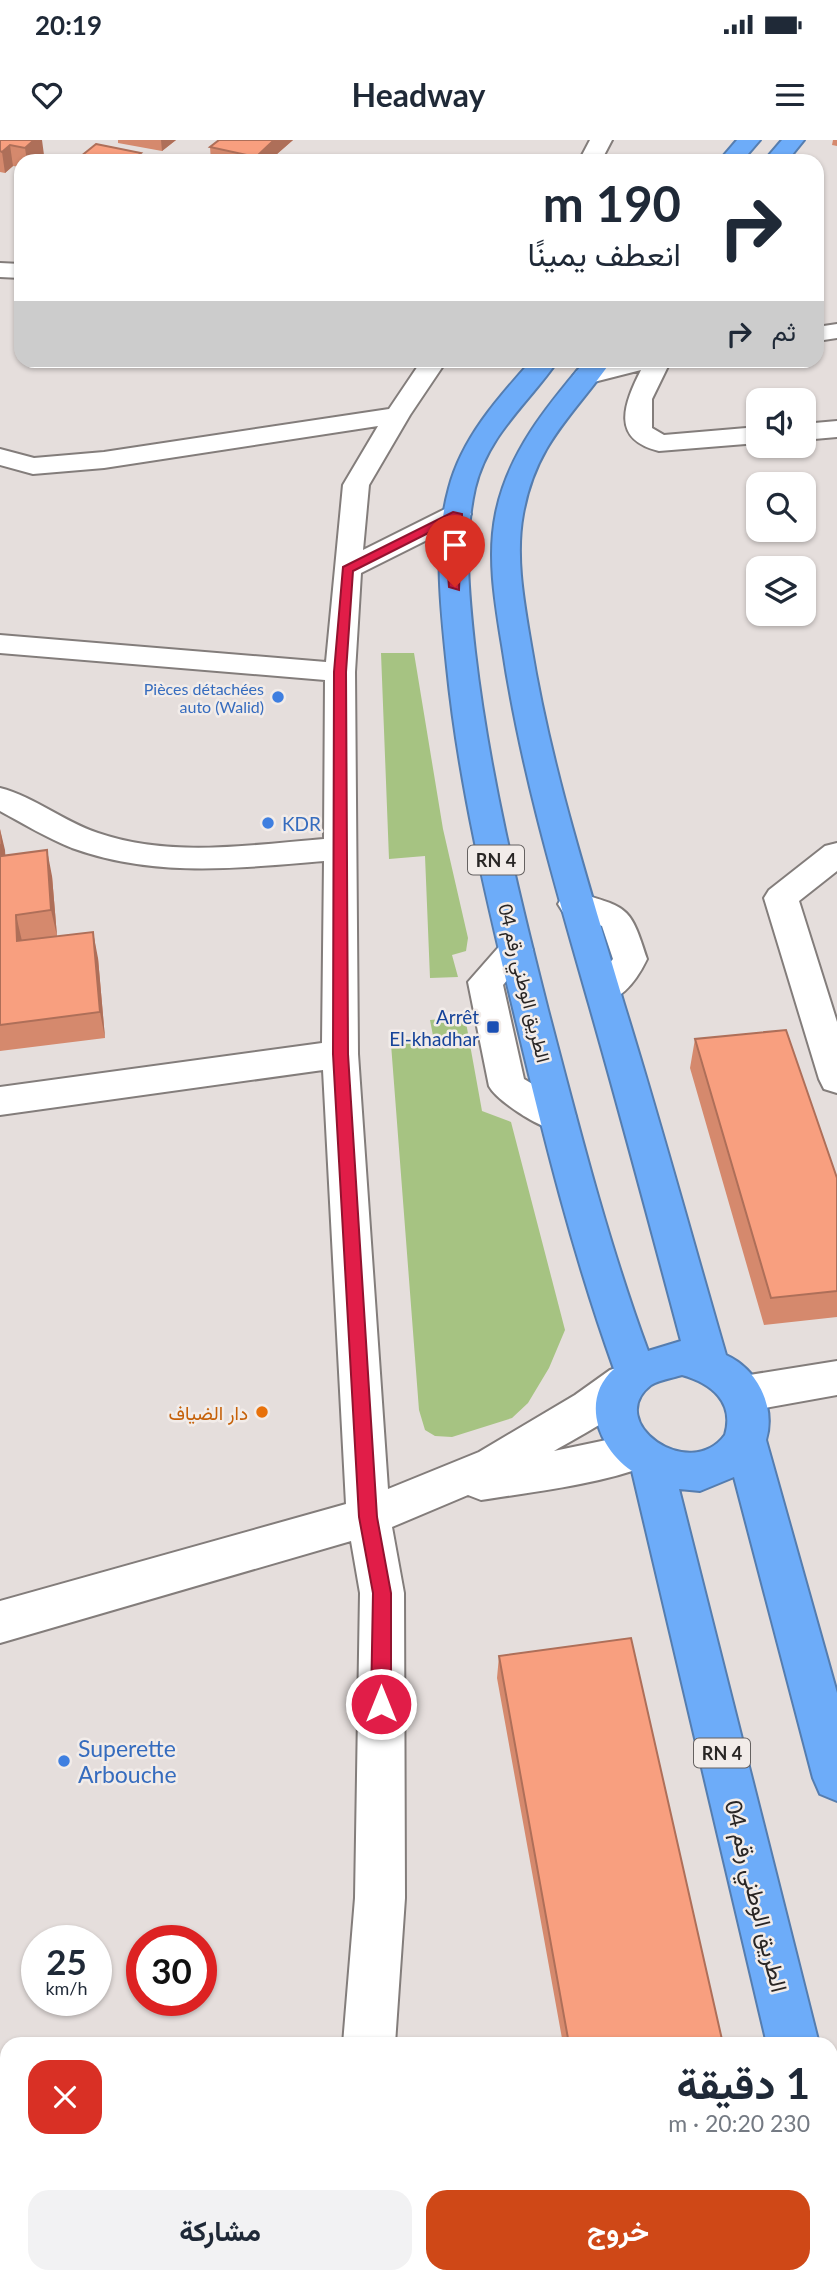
<!DOCTYPE html>
<html lang="ar">
<meta charset="utf-8">
<style>
:root{--surface:#fff;--page:#f2f2f3;--text:#1f2937;--muted:#747a83;--accent:#cf4817}
body{margin:0;font-family:Lato,Vazirmatn,sans-serif;background:var(--page);color:var(--text);direction:rtl;height:100vh;display:flex;flex-direction:column;font-size:26px;white-space:nowrap}
*{box-sizing:border-box;margin:0}
p{font-size:23px;color:var(--muted)}
.icon{flex:none;width:38px;height:38px;fill:none;stroke:currentColor;stroke-width:2;stroke-linecap:round;stroke-linejoin:round}
.map{position:relative;flex:1;overflow:hidden;direction:ltr}
.side{position:absolute;left:0px;top:1897px;width:838px;height:247px;display:flex;flex-direction:column;background:var(--surface);border-radius:21px 21px 0 0;box-shadow:0 2px 5px #0004;direction:rtl}
.side>*{flex:none}
.banner{position:absolute;left:14px;top:14px;width:810px;height:214px;border-radius:21px;box-shadow:0 2px 5px #0004;direction:rtl;background:#fff;color:var(--text);overflow:hidden}
.tools{position:absolute;left:746px;top:248px;display:grid;gap:14px}
.tools a{display:grid;place-items:center;width:70px;height:70px;border-radius:14px;background:var(--surface);box-shadow:0 2px 5px #0004;font-size:35px}
.speed{position:absolute;left:21px;top:1785px;display:flex;gap:14px;font-size:35px;font-weight:700;text-align:center}
.speed>*{display:grid;place-content:center;width:91px;height:91px;border-radius:50%;background:var(--surface);box-shadow:0 2px 5px #0004;line-height:1}
.speed small{font-size:18px;font-weight:400}
.speed .limit{border:10px solid #d22;background:#fff;color:#111}
.pin{position:absolute;display:grid;place-items:center;width:60px;height:60px;color:#fff;margin:-72px -30px;border-radius:50% 50% 50% 0;rotate:-45deg;box-shadow:0 0 7px #0007}
.pin .icon{rotate:45deg}
.me{position:absolute;width:77px;margin:-38px;rotate:0deg;stroke-linejoin:round;filter:drop-shadow(0 0 5px #0008)}
.turn{display:flex;align-items:center;gap:24px;height:147px;padding:0 28px;font-size:32px}
.turn .icon{width:91px;height:91px;stroke-width:2.5}
.turn b{display:block;font-size:49px;line-height:60px}
.then{display:flex;align-items:center;height:66px;padding:0 28px;background:#0003;gap:14px;font-size:26px}
.round{display:grid;place-items:center;flex:none;width:74px;height:74px;border-radius:21px;background:var(--page)}
.head{display:flex;align-items:center;justify-content:space-between;height:119px;padding:0 28px}
h1{font-size:42px;font-weight:700;line-height:52px}
.button{display:flex;gap:14px;margin-top:auto;padding:14px 28px}
.button a{flex:1;height:80px;border-radius:21px;background:var(--accent);color:#fff;font-size:28px;font-weight:700;line-height:80px;text-align:center}
.button a+a{background:var(--page);color:var(--text)}
.status{display:flex;justify-content:space-between;align-items:center;height:49px;padding:0 35px;background:var(--surface);direction:ltr}
.status svg{height:19px;fill:currentColor}
header{display:flex;justify-content:space-between;align-items:center;height:91px;padding:0 28px;background:var(--surface);font-size:32px;font-weight:700}
.map>svg:first-child{display:block}
.green{fill:#a6c382}
.lines{fill:none;stroke-linecap:round;stroke-linejoin:round}
.minor-casing{stroke:#837d7b;stroke-width:4}
.highway-casing{stroke:#557daf;stroke-width:4}
.minor{fill:#fff;fill-rule:evenodd}
.highway{fill:#6dacf9;fill-rule:evenodd}
.wall{fill:#d5896d}
.shaded-wall{fill:#ae6f59}
.building{fill:#f89f7f;stroke:#ae6f59;stroke-width:2}
.route{fill:#e11d48;stroke:#92132f;stroke-width:2}
.shop-dot{fill:#3f7fe0;stroke:#f2ece9;stroke-width:2.5}
.transit-dot{fill:#1a4fb4;stroke:#f2ece9;stroke-width:2.5}
.food-dot{fill:#e8710a;stroke:#f2ece9;stroke-width:2.5}
.labels{text-anchor:middle;dominant-baseline:central;stroke-width:5;stroke-linejoin:round;paint-order:stroke}
.far-shop-label{font-size:16px;fill:#366cbe;stroke:#f2ece9;text-anchor:end}
.shield{fill:#f2ece9;stroke:#656160;stroke-width:2}
.shield-label{font-size:18px;font-weight:bold;fill:#292625}
.shop-label{font-size:19px;fill:#366cbe;stroke:#f2ece9;text-anchor:start}
.street-label{font-size:19px;fill:#292625;stroke:#f2ece9}
.transit-label{font-size:19px;fill:#164399;stroke:#f2ece9;text-anchor:end}
.food-label{font-size:19px;fill:#c56008;stroke:#f2ece9;text-anchor:end}
.near-shop-label{font-size:23px;fill:#366cbe;stroke:#f2ece9;text-anchor:start}
.near-street-label{font-size:23px;fill:#292625;stroke:#f2ece9}
</style>
<div class="status"><b>20:19</b><svg viewBox="0 0 49 12"><path d="M0 12V9h3v3zM5 12V6h3v6zM10 12V3h3v9zM15 12V0h3v12zM26 1h20v11H26zM47 4h2v5h-2z"/></svg></div>
<header><svg class="icon" aria-label="menu" viewBox="0 0 24 24"><path d="M4 6h16M4 12h16M4 18h16"/></svg>Headway<svg class="icon" aria-label="heart" viewBox="0 0 24 24"><path d="M12 20l-8-8c-3-5 5-10 8-4 3-6 11-1 8 4z"/></svg></header>
<div class="map">
<svg width="837" height="2143" viewBox="0 0 837 2143">
<rect width="100%" height="100%" fill="#e5dedc"/>
<path class="green" d="M381,513h33l29,176 25,109 -2,13 -14,4 6,22 -28,1 -5,-122 -36,3z
M465,877l17,94 29,11 54,208 -16,38 -21,35 -16,15 -60,19 -17,-1 -10,-6 -6,-20 -28,-366 43,-3 -4,-21z"/>
<g class="lines">
<g class="minor-casing">
<path id="minor" d="M590,0h22l-11,21h-22z
M0,123l21,1v14l-21,-1z
M837,184v14l-20,3v-14z
M422,220h25l-37,55 -41,70 -6,65 84,-42 10,-2 10,2 4,6 -4,6 -106,53 -6,99 3,382 30,435 91,-37 96,-57 35,-25 15,-5 15,5 6,12c-15,30 -64,52 -92,69l81,-17 15,5 6,13 -6,13c-54,20 -112,26 -169,35l-13,-5 -76,32 12,66 1,305 -10,146h-52l12,-146 5,-305 -9,-52 -351,102v-42l346,-97 -23,-434 -323,45v-28l322,-44 2,-182c-85,7 -170,17 -252,-13 -25,-10 -48,-24 -72,-37v-23c35,9 64,34 98,45 72,25 152,12 226,6l1,-159 -325,-27v-18l326,27 17,-177 35,-59 -274,42 -71,6 -33,-9v-16l34,9 70,-6 285,-43z
M619,220h52l-19,39v29l12,7 94,-8v16l-99,8c-49,-12 -35,-47 -18,-81l-55,14 -9,-3 -4,-5 4,-5z
M837,281v16l-34,3v-16z
M837,703v28l-38,30 38,121v71l-13,-4 -5,-10 -55,-181 5,-8 56,-44z
M575,752c54,16 55,14 72,67 -11,23 -30,49 -56,41l-5,-9 27,-32 -11,-33 -39,-14 -5,-8 5,-8z
M516,798l12,3 5,9 -30,35 21,94 47,28 5,10 -5,10c-6,2 -11,4 -16,3 -17,-3 -58,-29 -66,-44l-21,-104 36,-41z
M837,1221v34l-94,17 -15,-6 -6,-12 6,-12 15,-6z
M324,2137h56l-1,6h-56z"/>
</g>
<g class="highway-casing">
<path id="highway" d="M737,0h23l-18,21h-23z
M782,0h22l-17,21h-23z
M532,220h26c-30,44 -70,74 -83,128 -12,53 -6,110 0,164 14,121 43,240 73,358 30,114 59,230 100,341l33,-10c-30,-112 -60,-225 -92,-337 -34,-119 -69,-237 -87,-359 -7,-43 -15,-89 -6,-132 12,-60 51,-107 90,-153h26c-38,55 -76,82 -89,154 -8,43 1,89 8,131 20,123 58,240 93,359 36,116 68,234 102,351 31,14 50,51 40,85l71,253v108l-17,-7 -7,-16 -79,-301 -34,14 -21,-2 140,555h-52l-135,-573c-34,-23 -52,-72 -18,-102 -41,-114 -70,-231 -98,-348 -28,-116 -57,-234 -69,-354 -6,-59 -14,-121 2,-179 13,-50 49,-90 83,-128zM682,1235c29,8 53,27 43,60 -35,48 -122,-13 -74,-50 8,-5 21,-7 31,-10z
M831,2034l6,2v75l-6,-2z"/>
</g>
<use href="#minor" class="minor"/>
<use href="#highway" class="highway"/>
</g>
<path class="wall" d="M0,0l44,15 -7,6h-16v6l-8,-1 -8,7 -5,-1z
M118,0h58l-14,11 -44,-8z
M219,0h74l-24,21h-58l-1,-14z
M833,0h4v6l-5,-1z
M0,689l5,26 47,21 5,60 41,22 7,80 -105,13z
M695,899l142,139v139l-73,8 -74,-257z
M499,1516l224,388h-160l-66,-366z"/>
<path class="shaded-wall" d="M34,0h8l2,15 -7,6h-10l-2,-13z
M161,0h15l-14,11z
M274,0h19l-24,21h-13v-4z
M10,5l3,21 -8,7 -3,-21z
M141,13l1,8h-11z
M0,689l5,21 2,32 -6,-26z
M47,710l5,26 5,60 -6,-26z
M16,775l6,26h-5z
M93,792l5,26 7,80 -5,-26z"/>
<path class="building" d="M0,0h34l-9,8 -15,-3 -8,7 -2,-1z
M219,0h55l-18,17 -46,-10z
M96,4l45,9 -10,8h-56z
M0,704l1,12 46,-6 4,60 -35,5 1,26 76,-9 7,80 -100,13z
M786,890l51,148v113l-66,7 -76,-259z
M631,1498l92,406h-154l-70,-388z
M551,2137h216l2,6h-218z"/>
<path class="route" d="M453,372l9,2 -3,76 -10,-3 -2,-26 3,-39 -97,49 -7,101 2,382 29,463 14,76v111l-3,6 -7,3 -7,-3 -3,-6 2,-111 -14,-76 -26,-463 1,-382 9,-105z"/>
<g class="shop-dot">
<circle cx="278" cy="557" r="7"/>
<circle cx="268" cy="683" r="7"/>
<circle cx="64" cy="1621" r="7"/>
</g>
<rect class="transit-dot" x="486" y="880" width="14" height="14" rx="3.5"/>
<circle class="food-dot" cx="262" cy="1272" r="7"/>
<g class="labels">
<g class="far-shop-label">
<text x="264" y="548">Pièces détachées<tspan x="264" dy="18">auto (Walid)</tspan></text>
</g>
<g class="shield">
<rect x="468" y="705.5" width="56" height="29" rx="5"/>
<rect x="694" y="1598.5" width="56" height="29" rx="5"/>
</g>
<g class="shield-label">
<text x="496" y="720">RN 4</text>
<text x="722" y="1613">RN 4</text>
</g>
<g class="shop-label">
<text x="282" y="683">KDR</text>
</g>
<g class="street-label">
<text transform="translate(525 843) rotate(76)">الطريق الوطني رقم 04</text>
</g>
<g class="transit-label">
<text x="479" y="876">Arrêt<tspan x="479" dy="22">El-khadhar</tspan></text>
</g>
<g class="food-label">
<text x="248" y="1272">دار الضياف</text>
</g>
<g class="near-shop-label">
<text x="78" y="1608">Superette<tspan x="78" dy="26">Arbouche</tspan></text>
</g>
<g class="near-street-label">
<text transform="translate(757 1756) rotate(76)">الطريق الوطني رقم 04</text>
</g>
</g>
</svg>
<div class="tools">
<a><svg class="icon" aria-label="sound" viewBox="0 0 24 24"><path d="M4 9h4l5-4v14l-5-4H4zM17 9q2 3 0 6"/></svg></a>
<a><svg class="icon" aria-label="search" viewBox="0 0 24 24"><circle cx="10" cy="10" r="6"/><path d="M15 15l6 6"/></svg></a>
<a><svg class="icon" aria-label="layers" viewBox="0 0 24 24"><path d="M12 4l9 5-9 5-9-5zM3 14l9 5 9-5"/></svg></a>
</div>
<div class="speed"><div>25<small>km/h</small></div><div class="limit">30</div></div>
<div class="pin" style="left:455px;top:447px;background:#d93025"><svg class="icon" aria-label="arrive" viewBox="0 0 24 24"><path d="M6 21V4h12l-3 4 3 4H6"/></svg></div>
<svg class="me" style="left:381px;top:1564px" viewBox="-20 -20 40 40"><circle r="17" fill="#e11d48" stroke="#fff" stroke-width="3"/><path d="M0-11L8 9 0 5-8 9z" fill="#fff"/></svg>
<div class="banner">
<div class="turn"><svg class="icon" aria-label="right" viewBox="0 0 24 24"><path d="M7 20v-9h11M14 6l5 5-5 5"/></svg><div><b>190 m</b>انعطف يمينًا</div></div>
<div class="then">ثم<svg class="icon" aria-label="right" viewBox="0 0 24 24"><path d="M7 20v-9h11M14 6l5 5-5 5"/></svg></div>
</div>
<section class="side">
<div class="head"><div><h1>1 دقيقة</h1><p>230 m · 20:20</p></div><a class="round" style="background:#d93025;color:#fff"><svg class="icon" aria-label="close" viewBox="0 0 24 24"><path d="M6 6l12 12M18 6L6 18"/></svg></a></div>
<div class="button"><a>خروج</a><a>مشاركة</a></div>
</section>
</div>
